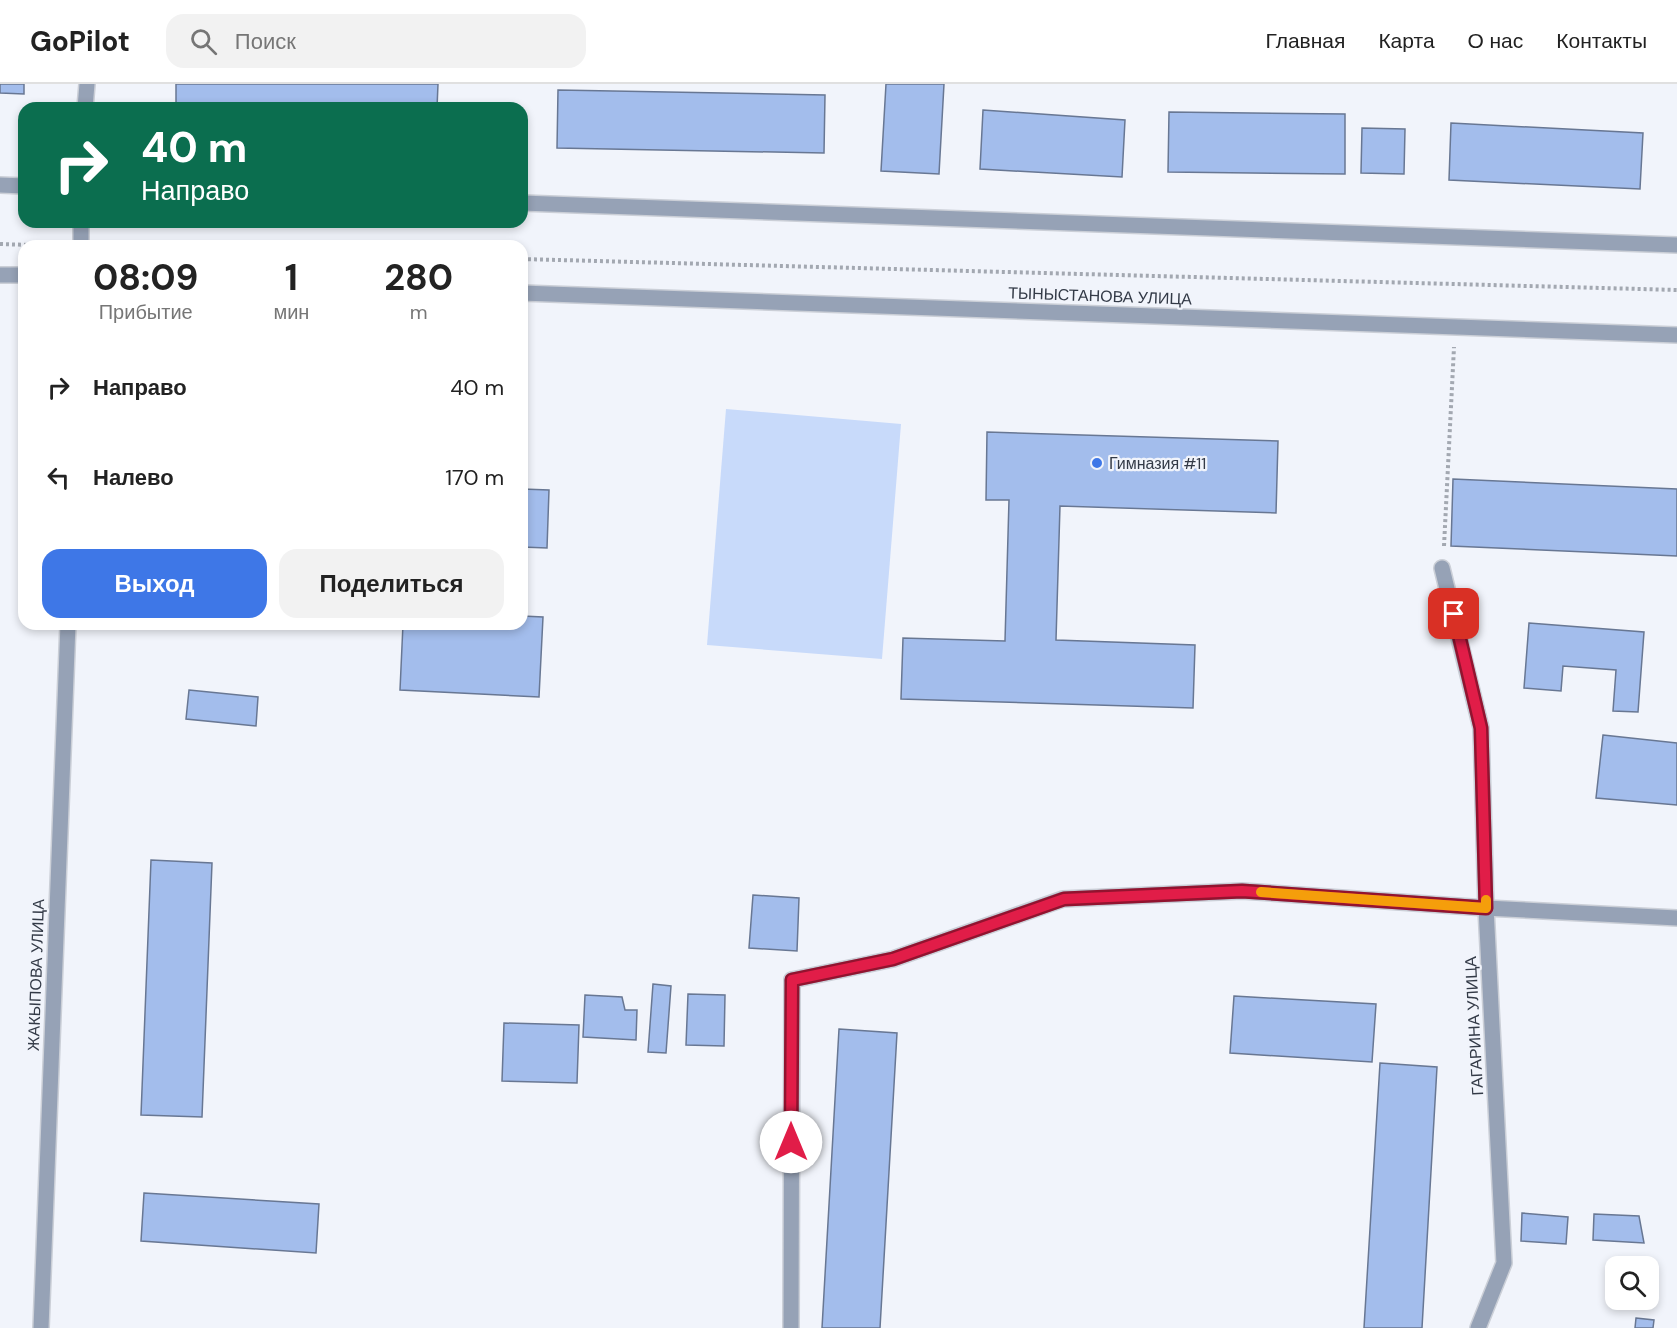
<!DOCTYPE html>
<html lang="ru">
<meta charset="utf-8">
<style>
:root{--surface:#fff;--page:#f2f2f2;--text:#222;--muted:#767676;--line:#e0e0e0;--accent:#3e77e7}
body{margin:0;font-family:"DM Sans",sans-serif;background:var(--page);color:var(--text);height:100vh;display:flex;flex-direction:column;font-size:22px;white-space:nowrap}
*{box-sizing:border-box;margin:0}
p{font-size:20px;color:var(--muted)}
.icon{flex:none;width:33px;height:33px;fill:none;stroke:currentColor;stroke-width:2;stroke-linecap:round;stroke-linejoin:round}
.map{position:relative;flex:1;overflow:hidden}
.details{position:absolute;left:18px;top:156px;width:510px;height:390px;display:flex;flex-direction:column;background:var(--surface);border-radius:18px;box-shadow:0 3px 9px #0003}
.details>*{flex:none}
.top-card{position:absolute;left:18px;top:18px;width:510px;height:126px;border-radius:18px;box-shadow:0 3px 9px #0003;background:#0b6e4f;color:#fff;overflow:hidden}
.tools{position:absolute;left:1605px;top:1172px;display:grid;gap:12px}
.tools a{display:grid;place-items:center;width:54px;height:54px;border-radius:12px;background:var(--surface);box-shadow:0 3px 9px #0003;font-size:30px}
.pin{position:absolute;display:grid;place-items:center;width:51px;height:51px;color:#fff;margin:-26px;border-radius:12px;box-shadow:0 3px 9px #0006}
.me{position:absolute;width:66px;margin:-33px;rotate:0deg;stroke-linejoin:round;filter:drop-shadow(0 0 4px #0008)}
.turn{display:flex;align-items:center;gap:21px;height:126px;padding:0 24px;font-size:27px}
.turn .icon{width:78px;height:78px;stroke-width:2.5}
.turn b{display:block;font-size:42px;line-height:51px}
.eta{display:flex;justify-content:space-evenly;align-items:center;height:102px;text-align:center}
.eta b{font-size:36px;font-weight:700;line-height:42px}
.cta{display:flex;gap:12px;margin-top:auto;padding:12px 24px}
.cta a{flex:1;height:69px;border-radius:18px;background:var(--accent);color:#fff;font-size:24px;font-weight:700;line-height:69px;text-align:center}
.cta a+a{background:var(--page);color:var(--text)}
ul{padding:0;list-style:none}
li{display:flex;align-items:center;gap:18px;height:90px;padding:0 24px}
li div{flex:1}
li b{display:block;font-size:22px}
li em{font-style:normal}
header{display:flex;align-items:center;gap:36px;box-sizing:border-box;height:84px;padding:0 30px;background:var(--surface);border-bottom:2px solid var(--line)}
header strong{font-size:28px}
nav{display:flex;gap:33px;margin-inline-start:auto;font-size:21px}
.search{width:420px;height:54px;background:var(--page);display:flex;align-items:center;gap:15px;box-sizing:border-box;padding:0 21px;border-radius:18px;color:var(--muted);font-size:22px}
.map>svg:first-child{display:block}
.green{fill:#c8dafa}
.building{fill:#a3bdec;stroke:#687793;stroke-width:1.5}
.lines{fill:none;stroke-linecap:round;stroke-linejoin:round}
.lane-casing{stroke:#cbcfd7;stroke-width:18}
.street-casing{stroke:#cbcfd7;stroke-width:18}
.path{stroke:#a3a8b1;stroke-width:4;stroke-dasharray:3 3;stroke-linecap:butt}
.lane{stroke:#96a2b6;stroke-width:15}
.street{stroke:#96a2b6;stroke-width:15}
.route-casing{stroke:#92132f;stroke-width:15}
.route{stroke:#e11d48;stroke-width:10}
.slow{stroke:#f59e0b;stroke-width:10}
.poi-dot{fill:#3e77e7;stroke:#f1f4fb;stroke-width:2}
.labels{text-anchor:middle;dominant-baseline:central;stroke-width:4.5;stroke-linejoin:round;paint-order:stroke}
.street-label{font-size:16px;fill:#333a47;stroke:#f1f4fb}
.poi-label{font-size:16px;fill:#333a47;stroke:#f1f4fb;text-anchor:start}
</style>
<header>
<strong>GoPilot</strong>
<div class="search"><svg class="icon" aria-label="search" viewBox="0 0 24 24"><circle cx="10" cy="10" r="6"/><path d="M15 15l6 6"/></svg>Поиск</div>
<nav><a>Главная</a><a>Карта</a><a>О нас</a><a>Контакты</a></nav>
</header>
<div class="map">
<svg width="1677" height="1244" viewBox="0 0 1677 1244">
<rect width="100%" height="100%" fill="#f1f4fb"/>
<path class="green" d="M726,325l175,15 -19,235 -175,-14z"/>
<path class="building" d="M0,0h24v10l-24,-1z
M176,0h262l-1,24h-261z
M886,0h58l-5,90 -58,-3z
M558,6l267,5 -1,58 -267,-5z
M983,26l142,10 -3,57 -142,-8z
M1169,28l176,2v60l-177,-2z
M1451,39l192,10 -3,56 -191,-9z
M1362,44l43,1 -1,45 -43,-1z
M987,348l291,9 -2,72 -216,-7 -4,134 139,5 -2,63 -292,-9 2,-61 102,3 4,-141h-23z
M1453,395l224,10v67l-226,-10z
M522,405l27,1 -2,58 -25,-1z
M522,532l21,1 -4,80 -139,-7 3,-66h119z
M1529,539l115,9 -6,80 -25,-1 3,-41 -53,-4 -2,25 -37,-3z
M189,606l69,7 -2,29 -70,-7z
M1603,651l74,8v62l-81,-7z
M151,776l61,3 -10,254 -61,-2z
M753,811l46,3 -2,53 -48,-3z
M653,900l18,2 -5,67 -18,-1z
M688,910l37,1 -1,51 -38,-1z
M585,911l37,2 3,13h12l-1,30 -53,-3z
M1234,912l142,8 -4,58 -142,-9z
M504,939l75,2 -2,58 -75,-2z
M839,945l58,4 -17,295h-58z
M1380,979l57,4 -15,261h-58z
M144,1109l175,11 -3,49 -175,-12z
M1522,1129l46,4 -2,27 -45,-3z
M1594,1130l45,2 5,27 -51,-3z
M1636,1234l18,2 -1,8h-18z"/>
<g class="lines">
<g class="lane-casing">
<path id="lane" d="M792,896l101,-21 170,-60 179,-8 244,17 -5,-180 -39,-160"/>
</g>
<g class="street-casing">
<path id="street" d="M85,24l2,-24
M0,101l24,1
M522,119l1155,42
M81,162v-24
M0,191h24
M522,209l1155,42
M41,1244l27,-704
M791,1244l1,-348
M1478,1244l26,-65 -18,-355 191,10"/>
</g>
<path class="path" d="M0,160l59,2
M522,175l1155,31
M1444,462l10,-199"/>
<use href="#lane" class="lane"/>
<use href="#street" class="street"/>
</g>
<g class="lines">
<g class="route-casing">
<path id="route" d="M791,1058l1,-162 101,-21 171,-60 178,-8 244,17 -5,-180 -27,-114"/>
</g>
<use href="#route" class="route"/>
<path class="slow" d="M1261,808l225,16v-8"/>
</g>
<circle class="poi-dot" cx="1097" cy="379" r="6"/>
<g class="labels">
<g class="street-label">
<text transform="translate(1100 212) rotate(2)">ТЫНЫСТАНОВА УЛИЦА</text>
<text transform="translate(36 891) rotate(-88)">ЖАКЫПОВА УЛИЦА</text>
<text transform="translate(1474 942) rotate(-93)">ГАГАРИНА УЛИЦА</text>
</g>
<g class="poi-label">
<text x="1109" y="379">Гимназия #11</text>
</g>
</g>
</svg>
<div class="tools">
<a><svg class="icon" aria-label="search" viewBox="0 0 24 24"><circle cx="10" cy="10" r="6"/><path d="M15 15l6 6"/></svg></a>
</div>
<div class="pin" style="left:1454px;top:530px;background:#d93025"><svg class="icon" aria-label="arrive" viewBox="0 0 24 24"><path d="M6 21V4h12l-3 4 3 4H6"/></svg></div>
<svg class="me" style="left:791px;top:1058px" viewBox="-20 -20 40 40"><circle r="19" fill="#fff"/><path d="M0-13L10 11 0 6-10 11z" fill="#e11d48"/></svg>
<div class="top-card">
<div class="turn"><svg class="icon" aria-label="right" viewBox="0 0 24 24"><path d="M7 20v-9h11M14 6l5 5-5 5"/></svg><div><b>40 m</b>Направо</div></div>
</div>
<section class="details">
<div class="eta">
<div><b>08:09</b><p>Прибытие</p></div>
<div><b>1</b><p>мин</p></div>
<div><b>280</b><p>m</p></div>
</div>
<ul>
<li><svg class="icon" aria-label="right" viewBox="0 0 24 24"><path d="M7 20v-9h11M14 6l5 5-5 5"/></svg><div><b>Направо</b></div><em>40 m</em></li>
<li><svg class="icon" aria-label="left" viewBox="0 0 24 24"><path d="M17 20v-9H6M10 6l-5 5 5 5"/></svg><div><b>Налево</b></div><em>170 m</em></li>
</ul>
<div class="cta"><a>Выход</a><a>Поделиться</a></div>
</section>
</div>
